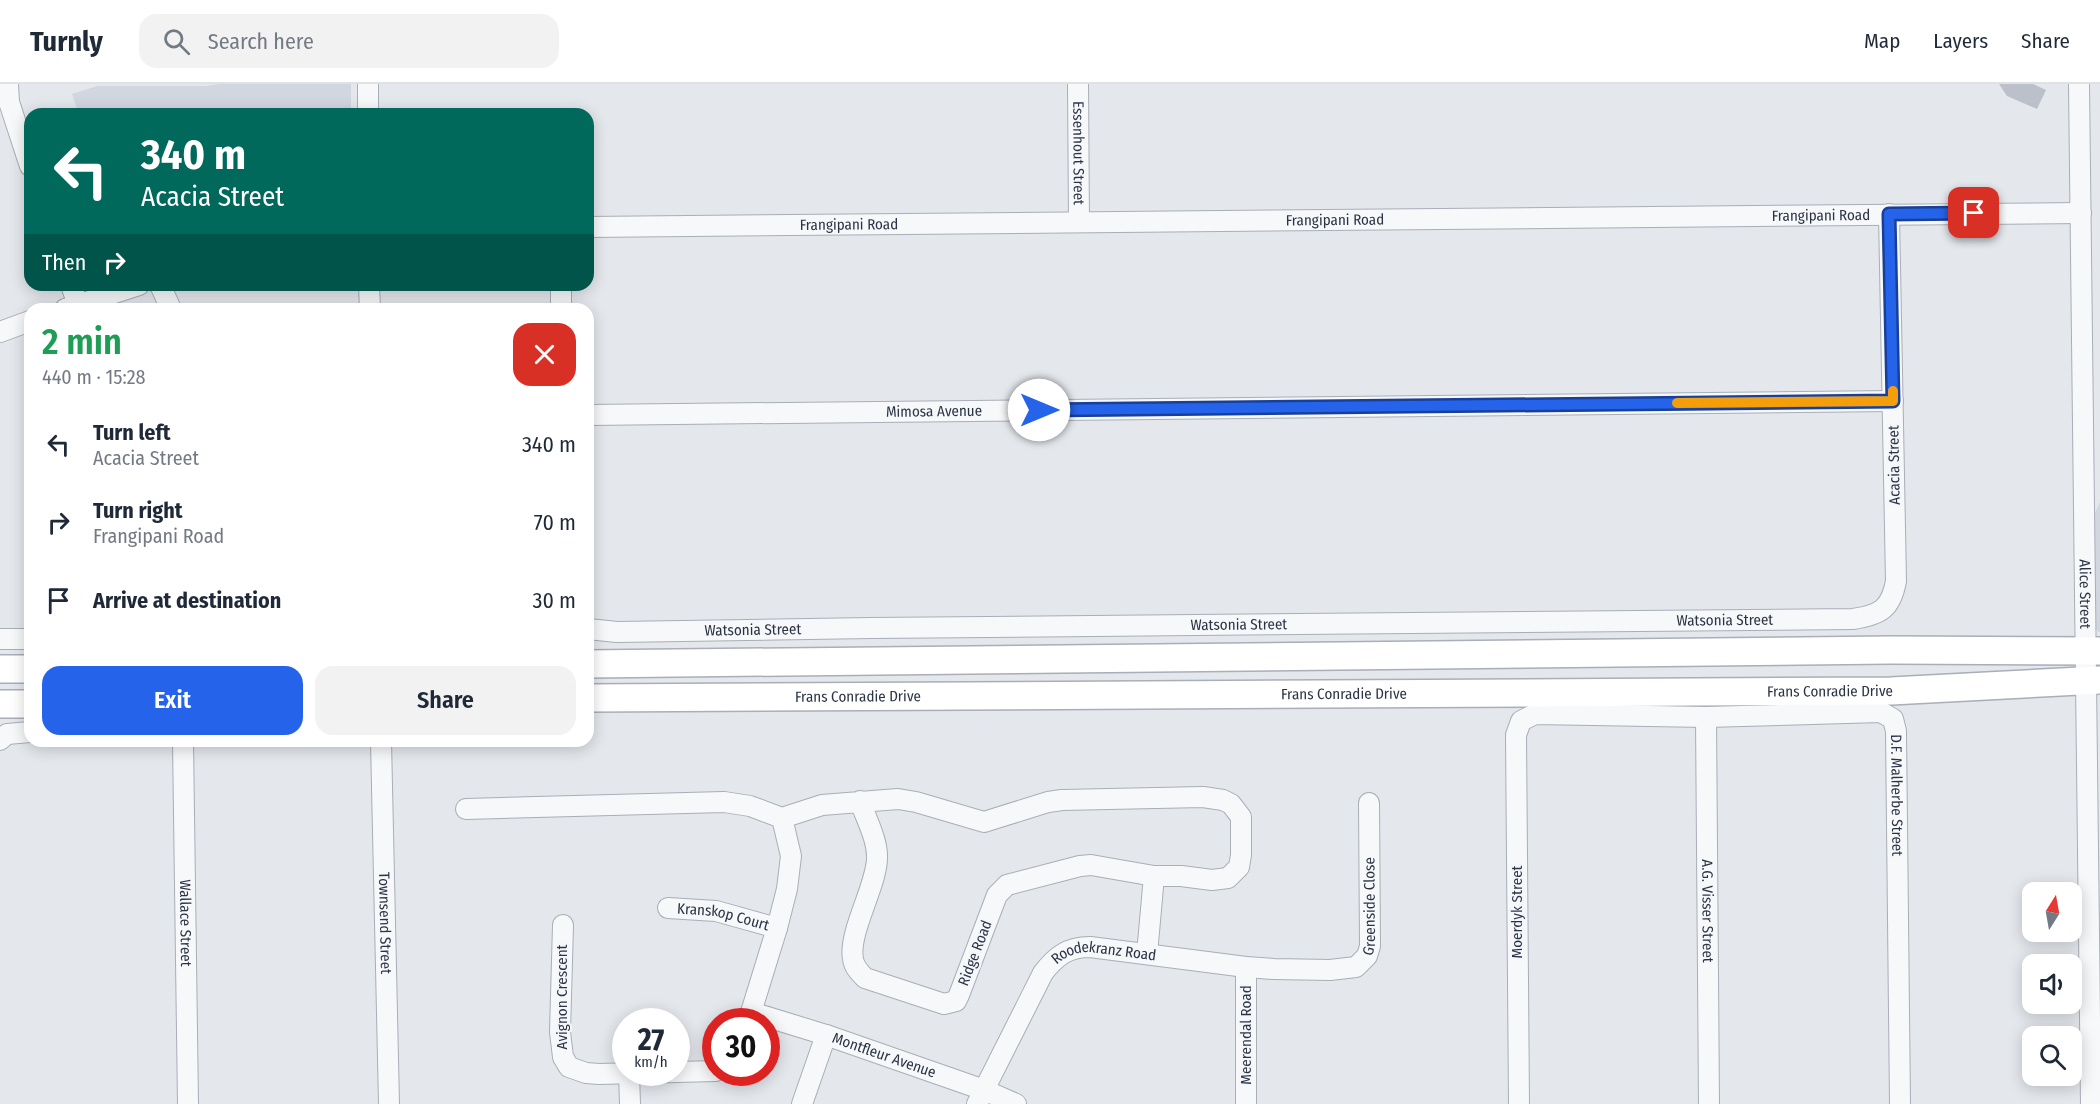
<!DOCTYPE html>
<meta charset="utf-8">
<style>
:root{--surface:#fff;--page:#f2f2f3;--text:#1f2937;--muted:#747a83;--line:#e0e1e3;--accent:#2563eb}
body{margin:0;font-family:"Fira Sans Condensed",sans-serif;background:var(--page);color:var(--text);height:100vh;display:flex;flex-direction:column;font-size:22px;white-space:nowrap}
*{box-sizing:border-box;margin:0}
p{font-size:20px;color:var(--muted)}
.icon{flex:none;width:33px;height:33px;fill:none;stroke:currentColor;stroke-width:2;stroke-linecap:round;stroke-linejoin:round}
.map{position:relative;flex:1;overflow:hidden}
.sheet{position:absolute;left:24px;top:219px;width:570px;height:444px;display:flex;flex-direction:column;background:var(--surface);border-radius:18px;box-shadow:0 3px 15px #0003}
.sheet>*{flex:none}
.guide{position:absolute;left:24px;top:24px;width:570px;height:183px;border-radius:18px;box-shadow:0 3px 15px #0003;background:#00695c;color:#fff;overflow:hidden}
.needle{width:39px;rotate:11deg}
.fabs{position:absolute;left:2022px;top:798px;display:grid;gap:12px}
.fabs a{display:grid;place-items:center;width:60px;height:60px;border-radius:12px;background:var(--surface);box-shadow:0 3px 15px #0003;font-size:30px}
.speed{position:absolute;left:612px;top:924px;display:flex;gap:12px;font-size:30px;font-weight:700;text-align:center}
.speed>*{display:grid;place-content:center;width:78px;height:78px;border-radius:50%;background:var(--surface);box-shadow:0 3px 15px #0003;line-height:1}
.speed small{font-size:15px;font-weight:400}
.speed .limit{border:9px solid #d22;background:#fff;color:#111}
.pin{position:absolute;display:grid;place-items:center;width:51px;height:51px;color:#fff;margin:-26px;border-radius:12px;box-shadow:0 3px 9px #0006}
.me{position:absolute;width:66px;margin:-33px;rotate:90deg;stroke-linejoin:round;filter:drop-shadow(0 0 4px #0008)}
.turn{display:flex;align-items:center;gap:21px;height:126px;padding:0 18px;font-size:27px}
.turn .icon{width:78px;height:78px;stroke-width:2.5}
.turn b{display:block;font-size:42px;line-height:51px}
.then{display:flex;align-items:center;height:57px;padding:0 18px;background:#0003;gap:12px;font-size:22px}
.round{display:grid;place-items:center;flex:none;width:63px;height:63px;border-radius:18px;background:var(--page)}
.overview{display:flex;align-items:center;justify-content:space-between;height:102px;padding:0 18px}
h1{font-size:36px;font-weight:600;line-height:45px;color:#1e9e55}
.button{display:flex;gap:12px;margin-top:auto;padding:12px 18px}
.button a{flex:1;height:69px;border-radius:18px;background:var(--accent);color:#fff;font-size:24px;font-weight:600;line-height:69px;text-align:center}
.button a+a{background:var(--page);color:var(--text)}
ul{padding:0;list-style:none}
li{display:flex;align-items:center;gap:18px;height:78px;padding:0 18px}
li div{flex:1}
li b{display:block;font-size:22px}
li em{font-style:normal}
header{display:flex;align-items:center;gap:36px;box-sizing:border-box;height:84px;padding:0 30px;background:var(--surface);border-bottom:2px solid var(--line)}
header strong{font-size:28px}
nav{display:flex;gap:33px;margin-inline-start:auto;font-size:21px}
.search{width:420px;height:54px;background:var(--page);display:flex;align-items:center;gap:15px;box-sizing:border-box;padding:0 21px;border-radius:18px;color:var(--muted);font-size:22px}
.map>svg:first-child{display:block}
.built{fill:#d2d6de}
.building{fill:#bbc0ca}
.lines{fill:none;stroke-linecap:round;stroke-linejoin:round}
.minor-casing{stroke:#a9aeb7;stroke-width:22}
.secondary-casing{stroke:#a9aeb7;stroke-width:30}
.minor{stroke:#f7f8fa;stroke-width:20}
.secondary{stroke:#fff;stroke-width:27}
.route-casing{stroke:#184099;stroke-width:15}
.route{stroke:#2563eb;stroke-width:10}
.slow{stroke:#f59e0b;stroke-width:10}
.labels{text-anchor:middle;dominant-baseline:central;stroke-width:4.5;stroke-linejoin:round;paint-order:stroke}
.street-label{font-size:15px;fill:#2b3445;stroke:#f4f6f9}
</style>
<header>
<strong>Turnly</strong>
<div class="search"><svg class="icon" aria-label="search" viewBox="0 0 24 24"><circle cx="10" cy="10" r="6"/><path d="M15 15l6 6"/></svg>Search here</div>
<nav><a>Map</a><a>Layers</a><a>Share</a></nav>
</header>
<div class="map">
<svg width="2100" height="1020" viewBox="0 0 2100 1020">
<rect width="100%" height="100%" fill="#e4e7ec"/>
<path class="built" d="M220,0h131v30h-272l-7,-20 25,-8h109z
M2100,418v130h-2l-3,-6 -2,-109z"/>
<path class="building" d="M1999,0h34l13,6 -9,19 -30,-13z"/>
<g class="lines">
<g class="minor-casing">
<g id="minor">
<path d="M8,0l1,18 21,64"/>
<path id="s1" d="M1078,0l1,138"/>
<path id="s2" d="M2079,0l12,1020"/>
<path d="M368,30v-30"/>
<path id="s3" d="M588,143l1493,-14"/>
<path d="M71,201l7,20"/>
<path d="M160,201l11,24"/>
<path d="M369,201l1,24"/>
<path d="M561,201v24"/>
<path d="M65,225l74,-24"/>
<path d="M0,248l30,-11"/>
<path id="s4" d="M588,331l1305,-14"/>
<path id="s5" d="M588,545l29,3 254,-4 982,-9c27,-4 38,-10 43,-38l-7,-367"/>
<path d="M0,555h30"/>
<path id="s6" d="M1706,633l3,387"/>
<path d="M0,656l7,-6 23,-2"/>
<path id="s7" d="M183,657l5,363"/>
<path id="s8" d="M381,657l8,363"/>
<path d="M466,725l258,-7 26,4 32,12 40,-13 76,-6 18,3 68,20 64,-20 14,-2 141,-3 20,3 8,4 10,13v38l-2,12 -11,11 -16,2 -31,-4h-27l-63,-11 -11,1 -73,19 -10,10 -38,100 -3,6 -12,3 -79,-26c-6,-6 -11,-11 -12,-19 -5,-26 23,-72 24,-100 1,-19 -11,-40 -17,-58"/>
<path id="s9" d="M668,824l48,3 61,17"/>
<path d="M563,841l-3,107 3,25 6,10 17,6 13,1 77,-2"/>
<path d="M1147,870l7,-78"/>
<path d="M1246,883v137"/>
<path id="s10" d="M751,928l75,23 158,55 32,14"/>
<path d="M748,938l29,-94 10,-39 4,-33 -9,-38"/>
<path d="M676,988l40,-1"/>
<path d="M629,989l1,31"/>
<path d="M802,1020l24,-69"/>
<path id="s11" d="M977,1020l66,-131c13,-17 25,-26 47,-26l156,20 28,2 56,1 26,-3 11,-11 3,-10 -1,-143"/>
<path id="s12" d="M1519,1020l-3,-369 5,-14 14,-7 171,3 175,-5 12,7 3,12 4,373"/>
</g>
</g>
<g class="secondary-casing">
<g id="secondary">
<path d="M588,580l1303,-14 209,1"/>
<path d="M0,585h30"/>
<path id="s13" d="M588,614l1303,-7 209,-11"/>
<path d="M0,620h30"/>
</g>
</g>
<use href="#minor" class="minor"/>
<use href="#secondary" class="secondary"/>
</g>
<g class="lines">
<g class="route-casing">
<path id="route" d="M1039,326l854,-9 -4,-187 85,-1"/>
</g>
<use href="#route" class="route"/>
<path class="slow" d="M1677,319l216,-2v-10"/>
</g>
<g class="labels">
<g class="street-label">
<text stroke="none"><textPath href="#s1" startOffset="69">Essenhout Street</textPath></text>
<text stroke="none"><textPath href="#s3" startOffset="1233">Frangipani Road</textPath></text>
<text stroke="none"><textPath href="#s3" startOffset="747">Frangipani Road</textPath></text>
<text stroke="none"><textPath href="#s3" startOffset="261">Frangipani Road</textPath></text>
<text stroke="none"><textPath href="#s4" startOffset="346">Mimosa Avenue</textPath></text>
<text transform="translate(1894 381) rotate(-91)">Acacia Street</text>
<text stroke="none"><textPath href="#s2" startOffset="510">Alice Street</textPath></text>
<text stroke="none"><textPath href="#s5" startOffset="1137">Watsonia Street</textPath></text>
<text stroke="none"><textPath href="#s5" startOffset="651">Watsonia Street</textPath></text>
<text stroke="none"><textPath href="#s5" startOffset="165">Watsonia Street</textPath></text>
<text stroke="none"><textPath href="#s13" startOffset="1242">Frans Conradie Drive</textPath></text>
<text stroke="none"><textPath href="#s13" startOffset="756">Frans Conradie Drive</textPath></text>
<text stroke="none"><textPath href="#s13" startOffset="270">Frans Conradie Drive</textPath></text>
<text stroke="none"><textPath href="#s12" startOffset="836">D.F. Malherbe Street</textPath></text>
<text stroke="none"><textPath href="#s11" startOffset="536">Greenside Close</textPath></text>
<text stroke="none"><textPath href="#s6" startOffset="194">A.G. Visser Street</textPath></text>
<text transform="translate(1517 828) rotate(-90)">Moerdyk Street</text>
<text stroke="none"><textPath href="#s9" startOffset="56">Kranskop Court</textPath></text>
<text stroke="none"><textPath href="#s7" startOffset="182">Wallace Street</textPath></text>
<text stroke="none"><textPath href="#s8" startOffset="182">Townsend Street</textPath></text>
<text transform="translate(975 869) rotate(-69)">Ridge Road</text>
<text stroke="none"><textPath href="#s11" startOffset="216">Roodekranz Road</textPath></text>
<text transform="translate(562 913) rotate(-90)">Avignon Crescent</text>
<text transform="translate(1246 951) rotate(-90)">Meerendal Road</text>
<text stroke="none"><textPath href="#s10" startOffset="140">Montfleur Avenue</textPath></text>
</g>
</g>
</svg>
<div class="fabs">
<a><svg class="needle" viewBox="-14 -14 28 28"><path d="M0-13l5 13h-10z" fill="#e53935"/><path d="M0 13l5-13h-10z" fill="#747a83"/></svg></a>
<a><svg class="icon" aria-label="sound" viewBox="0 0 24 24"><path d="M4 9h4l5-4v14l-5-4H4zM17 9q2 3 0 6"/></svg></a>
<a><svg class="icon" aria-label="search" viewBox="0 0 24 24"><circle cx="10" cy="10" r="6"/><path d="M15 15l6 6"/></svg></a>
</div>
<div class="speed"><div>27<small>km/h</small></div><div class="limit">30</div></div>
<div class="pin" style="left:1974px;top:129px;background:#d93025"><svg class="icon" aria-label="arrive" viewBox="0 0 24 24"><path d="M6 21V4h12l-3 4 3 4H6"/></svg></div>
<svg class="me" style="left:1039px;top:326px" viewBox="-20 -20 40 40"><circle r="19" fill="#fff"/><path d="M0-13L10 11 0 6-10 11z" fill="#2563eb"/></svg>
<div class="guide">
<div class="turn"><svg class="icon" aria-label="left" viewBox="0 0 24 24"><path d="M17 20v-9H6M10 6l-5 5 5 5"/></svg><div><b>340 m</b>Acacia Street</div></div>
<div class="then">Then<svg class="icon" aria-label="right" viewBox="0 0 24 24"><path d="M7 20v-9h11M14 6l5 5-5 5"/></svg></div>
</div>
<section class="sheet">
<div class="overview"><div><h1>2 min</h1><p>440 m · 15:28</p></div><a class="round" style="background:#d93025;color:#fff"><svg class="icon" aria-label="close" viewBox="0 0 24 24"><path d="M6 6l12 12M18 6L6 18"/></svg></a></div>
<ul>
<li><svg class="icon" aria-label="left" viewBox="0 0 24 24"><path d="M17 20v-9H6M10 6l-5 5 5 5"/></svg><div><b>Turn left</b><p>Acacia Street</p></div><em>340 m</em></li>
<li><svg class="icon" aria-label="right" viewBox="0 0 24 24"><path d="M7 20v-9h11M14 6l5 5-5 5"/></svg><div><b>Turn right</b><p>Frangipani Road</p></div><em>70 m</em></li>
<li><svg class="icon" aria-label="arrive" viewBox="0 0 24 24"><path d="M6 21V4h12l-3 4 3 4H6"/></svg><div><b>Arrive at destination</b></div><em>30 m</em></li>
</ul>
<div class="button"><a>Exit</a><a>Share</a></div>
</section>
</div>
